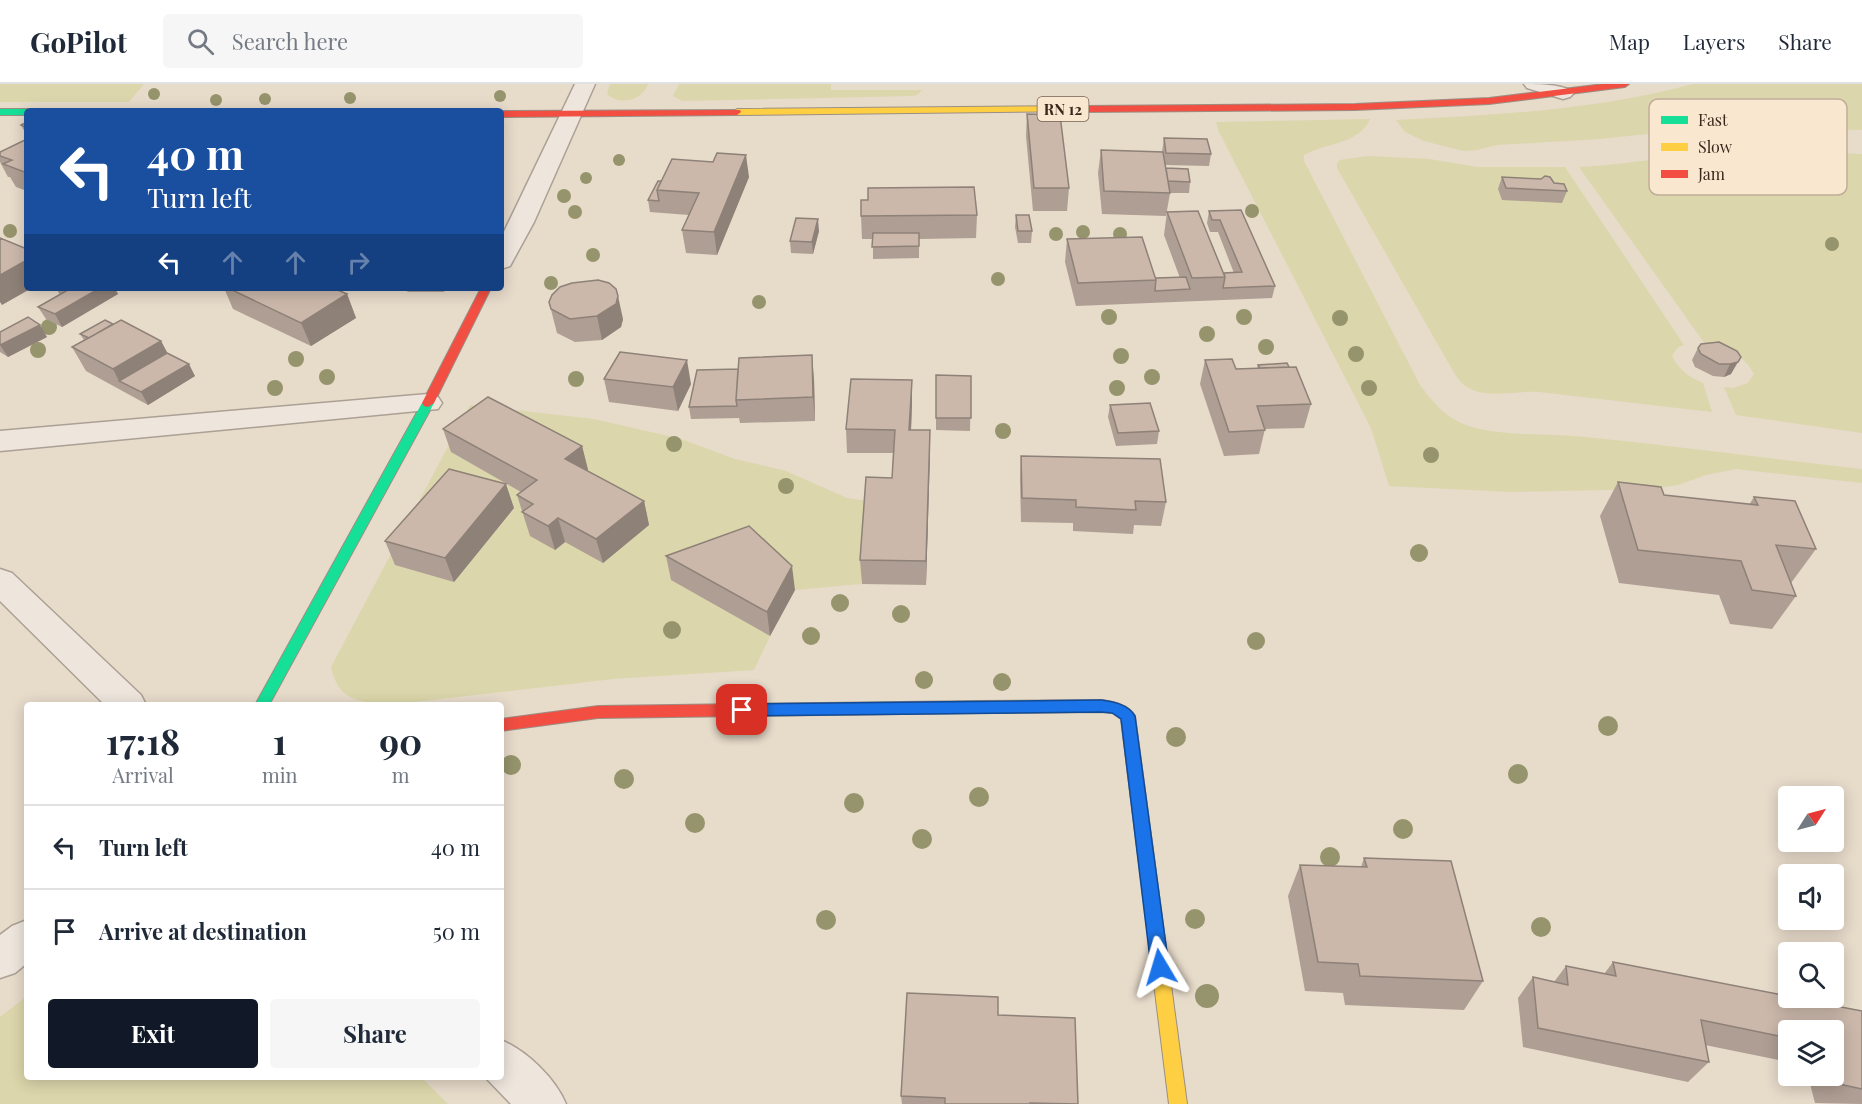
<!DOCTYPE html>
<style>
:root{--surface:#fff;--page:#f6f6f7;--text:#1f2937;--muted:#747a83;--line:#e0e1e3;--accent:#111827}
body{margin:0;font-family:"Playfair Display",serif;background:var(--page);color:var(--text);height:100vh;display:flex;flex-direction:column;font-size:22px;white-space:nowrap}
*{box-sizing:border-box;margin:0}
p{font-size:20px;color:var(--muted)}
.icon{flex:none;width:33px;height:33px;fill:none;stroke:currentColor;stroke-width:2;stroke-linecap:round;stroke-linejoin:round}
.map{position:relative;flex:1;overflow:hidden}
.details{position:absolute;left:24px;top:618px;width:480px;height:378px;display:flex;flex-direction:column;background:var(--surface);border-radius:6px;box-shadow:0 3px 15px #0003}
.details>*{flex:none}
.hud{position:absolute;left:24px;top:24px;width:480px;height:183px;border-radius:6px;box-shadow:0 3px 15px #0003;background:#1a4fa0;color:#fff;overflow:hidden}
.needle{width:39px;rotate:54deg}
.tools{position:absolute;left:1778px;top:702px;display:grid;gap:12px}
.tools a{display:grid;place-items:center;width:66px;height:66px;border-radius:6px;background:var(--surface);box-shadow:0 3px 15px #0003;font-size:30px}
.pin{position:absolute;display:grid;place-items:center;width:51px;height:51px;color:#fff;margin:-26px;border-radius:12px;box-shadow:0 3px 9px #0006}
.me{position:absolute;width:66px;margin:-33px;rotate:353deg;stroke-linejoin:round;filter:drop-shadow(0 0 4px #0008)}
.turn{display:flex;align-items:center;gap:21px;height:126px;padding:0 24px;font-size:27px}
.turn .icon{width:78px;height:78px;stroke-width:2.5}
.turn b{display:block;font-size:42px;line-height:51px}
.lanes{display:flex;align-items:center;height:57px;padding:0 24px;background:#0003;justify-content:center;gap:30px;direction:ltr}
.lanes .off{opacity:.35}
.eta{display:flex;justify-content:space-evenly;align-items:center;height:102px;text-align:center}
.eta b{font-size:36px;font-weight:700;line-height:42px}
.cta{display:flex;gap:12px;margin-top:auto;padding:12px 24px}
.cta a{flex:1;height:69px;border-radius:6px;background:var(--accent);color:#fff;font-size:24px;font-weight:700;line-height:69px;text-align:center}
.cta a+a{background:var(--page);color:var(--text)}
ul{padding:0;list-style:none}
li{display:flex;align-items:center;gap:18px;height:84px;padding:0 24px;border-top:2px solid var(--line)}
li div{flex:1}
li b{display:block;font-size:22px}
li em{font-style:normal}
header{display:flex;align-items:center;gap:36px;box-sizing:border-box;height:84px;padding:0 30px;background:var(--surface);border-bottom:2px solid var(--line)}
header strong{font-size:28px}
nav{display:flex;gap:33px;margin-inline-start:auto;font-size:21px}
.search{width:420px;height:54px;background:var(--page);display:flex;align-items:center;gap:15px;box-sizing:border-box;padding:0 21px;border-radius:6px;color:var(--muted);font-size:22px}
.map>svg:first-child{display:block}
.green{fill:#dbd6ab;fill-rule:evenodd}
.lines{fill:none;stroke-linecap:round;stroke-linejoin:round}
.street-casing{stroke:#aca094;stroke-width:3}
.fast-casing{stroke:#9b8f84;stroke-width:2}
.slow-casing{stroke:#9b8f84;stroke-width:2}
.jam-casing{stroke:#9b8f84;stroke-width:2}
.street{fill:#eee6dd;fill-rule:evenodd}
.fast{fill:#16e098;fill-rule:evenodd}
.slow{fill:#ffcf43;fill-rule:evenodd}
.jam{fill:#f24e42;fill-rule:evenodd}
.tree{fill:#96946c}
.wall{fill:#af9e93}
.shaded-wall{fill:#8e8178}
.building{fill:#cbb8ab;stroke:#8e8178;stroke-width:1.5}
.route{fill:#1a73e8;stroke:#114b97;stroke-width:1.5}
.labels{text-anchor:middle;dominant-baseline:central;stroke-width:5;stroke-linejoin:round;paint-order:stroke}
.shield{fill:#f9e7cf;stroke:#746051;stroke-width:1.5}
.shield-label{font-size:15px;font-weight:bold;fill:#3b261b}
.key{fill:#f9e7cf;stroke:#c0ad99;stroke-width:1.5}
.key-label{font-size:16px;fill:#3b261b}
</style>
<header>
<strong>GoPilot</strong>
<div class="search"><svg class="icon" aria-label="search" viewBox="0 0 24 24"><circle cx="10" cy="10" r="6"/><path d="M15 15l6 6"/></svg>Search here</div>
<nav><a>Map</a><a>Layers</a><a>Share</a></nav>
</header>
<div class="map">
<svg width="1862" height="1020" viewBox="0 0 1862 1020">
<rect width="100%" height="100%" fill="#e7dbca"/>
<path class="green" d="M0,0h144l-15,18h-129z
M610,0h38c-6,17 -28,22 -41,10z
M679,0h152v6h91l-5,5 -6,1 -229,5 -9,-5z
M1693,0h169v46l-139,-4 -123,13 -103,6 -20,5 -14,1 -39,-10 -19,-9 -9,-12c99,-5 201,-10 297,-36z
M1370,35c-10,25 -45,24 -66,36v6l116,224c14,19 28,35 52,42 36,10 76,6 113,10 93,9 185,22 277,32v14l-126,-14 -30,6 -28,10 -26,4 -141,3 -122,-6 -18,-58 -152,-296 -3,-10z
M1757,66l105,4v279l-126,-18 -12,-28 9,1 15,-5 6,-9c-11,-21 -28,-25 -49,-30l-126,-177c60,-3 118,-16 178,-17z
M1368,72l61,3 48,8h88l119,178 -6,2 -6,9c7,14 17,21 31,27l9,29 -173,-20c-24,-2 -56,9 -76,-8 -6,-5 -10,-14 -14,-20l-112,-196v-5l3,-3z
M470,321l124,14 87,20 54,20 51,12 61,27 21,3 -7,83 -66,6 -42,-40 -82,29 99,57 -16,34 -141,9 -225,26c-30,-3 -50,-5 -57,-38zM514,425l-60,72 -58,-16z
M27,912v81h394l27,27h-448v-87z"/>
<g class="lines">
<g class="street-casing">
<path id="street" d="M575,0h20l-61,138 -24,44 -9,3v-31z
M1524,0c14,0 40,0 50,9l-4,4 -7,2 -36,-11z
M428,310l10,3 4,6 -4,6 -438,42v-20z
M0,485l12,4 129,122 5,10h-41l-105,-104z
M27,836v43l-12,10 -15,5v-43l12,-9z
M501,956c26,11 54,38 65,64h-55l-26,-27h16z"/>
</g>
<g class="fast-casing">
<path id="fast" d="M0,25h27l4,2h-4v4h-27z
M428,315l6,4 -165,302h-14l167,-302z"/>
</g>
<g class="slow-casing">
<path id="slow" d="M1084,22l4,3 -1,2 -350,4 -4,-3 4,-3z
M1101,616c13,2 27,4 34,16l52,388h-18l-48,-385 -8,-6 -12,-1 -122,1 -5,-2 -2,-4 2,-4 5,-2z"/>
</g>
<g class="jam-casing">
<path id="jam" d="M1604,0h25l-4,3 -136,17 -134,6 -271,2 -4,-3 4,-3 271,-2 134,-6z
M740,26l1,2 -4,3 -236,2v-6z
M481,204h10l-57,115 -6,4 -4,-1 -2,-3z
M979,617l5,2 2,4 -2,4 -5,2 -381,5 -97,13v-12l97,-13z"/>
</g>
<use href="#street" class="street"/>
<use href="#fast" class="fast"/>
<use href="#slow" class="slow"/>
<use href="#jam" class="jam"/>
</g>
<g class="tree">
<circle cx="154" cy="10" r="6"/>
<circle cx="500" cy="12" r="6"/>
<circle cx="350" cy="14" r="6"/>
<circle cx="265" cy="15" r="6"/>
<circle cx="216" cy="16" r="6"/>
<circle cx="619" cy="76" r="6"/>
<circle cx="586" cy="94" r="6"/>
<circle cx="564" cy="112" r="7"/>
<circle cx="1252" cy="127" r="7"/>
<circle cx="575" cy="128" r="7"/>
<circle cx="10" cy="147" r="7"/>
<circle cx="1083" cy="148" r="7"/>
<circle cx="1056" cy="150" r="7"/>
<circle cx="1120" cy="150" r="7"/>
<circle cx="1832" cy="160" r="7"/>
<circle cx="593" cy="171" r="7"/>
<circle cx="998" cy="195" r="7"/>
<circle cx="551" cy="199" r="7"/>
<circle cx="759" cy="218" r="7"/>
<circle cx="1109" cy="233" r="8"/>
<circle cx="1244" cy="233" r="8"/>
<circle cx="1340" cy="234" r="8"/>
<circle cx="49" cy="243" r="8"/>
<circle cx="1207" cy="250" r="8"/>
<circle cx="1266" cy="263" r="8"/>
<circle cx="38" cy="266" r="8"/>
<circle cx="1356" cy="270" r="8"/>
<circle cx="1121" cy="272" r="8"/>
<circle cx="296" cy="275" r="8"/>
<circle cx="327" cy="293" r="8"/>
<circle cx="1152" cy="293" r="8"/>
<circle cx="576" cy="295" r="8"/>
<circle cx="275" cy="304" r="8"/>
<circle cx="1117" cy="304" r="8"/>
<circle cx="1369" cy="304" r="8"/>
<circle cx="1003" cy="347" r="8"/>
<circle cx="674" cy="360" r="8"/>
<circle cx="1431" cy="371" r="8"/>
<circle cx="786" cy="402" r="8"/>
<circle cx="1419" cy="469" r="9"/>
<circle cx="840" cy="519" r="9"/>
<circle cx="901" cy="530" r="9"/>
<circle cx="672" cy="546" r="9"/>
<circle cx="811" cy="552" r="9"/>
<circle cx="1256" cy="557" r="9"/>
<circle cx="924" cy="596" r="9"/>
<circle cx="1002" cy="598" r="9"/>
<circle cx="1608" cy="642" r="10"/>
<circle cx="1176" cy="653" r="10"/>
<circle cx="511" cy="681" r="10"/>
<circle cx="1518" cy="690" r="10"/>
<circle cx="624" cy="695" r="10"/>
<circle cx="979" cy="713" r="10"/>
<circle cx="854" cy="719" r="10"/>
<circle cx="695" cy="739" r="10"/>
<circle cx="1403" cy="745" r="10"/>
<circle cx="922" cy="755" r="10"/>
<circle cx="1330" cy="773" r="10"/>
<circle cx="1195" cy="835" r="10"/>
<circle cx="826" cy="836" r="10"/>
<circle cx="1541" cy="843" r="10"/>
<circle cx="1207" cy="912" r="12"/>
</g>
<path class="wall" d="M1027,30l42,74 -2,23h-34l-7,-75z
M27,38v14l-6,-11z
M1164,54l47,16 -2,12 -44,-1 1,3 24,14 -1,11h-19l-4,23 -64,-2 -4,-41 3,-23 61,2z
M27,55v52l-11,-4 -6,-10h-2l-8,-15v-10z
M749,93l-32,78 -31,-2 -4,-23 7,-15 -39,-3 -2,-12 10,-19z
M1502,93l52,6 13,8 -5,12 -60,-3 -4,-11z
M1241,126l34,76 -3,12 -196,8 -11,-44 2,-23 89,39h24l-16,-43 3,-23 57,61h10l-16,-41h-8l-3,-9 2,-12z
M977,131l-1,23 -57,1v19l-46,1v-20h-11l-1,-23z
M1016,131l16,16 -1,12h-13l-3,-16z
M819,147l-6,23 -22,-1 -1,-12z
M56,204h62l-3,1 3,5 -56,33 -16,-8 -8,-12 22,-12z
M224,204h109l14,6 9,24 -45,28 -78,-37z
M402,204h44l-2,4h-36z
M549,218l74,17 -2,8 -19,13 -27,2 -18,-9z
M113,240l48,17 6,12 28,23 -47,29 -62,-34 -14,-24 12,-7 -4,-6z
M0,248l47,5 -39,20 -8,-5z
M1698,264l39,3 -6,23 -7,3 -11,-1 -18,-9 -3,-7z
M1205,276l31,9 21,-1 1,-3 31,2 22,37 -7,24 -39,1 -6,25 -35,2 -24,-72z
M936,291l35,1 -1,55 -34,-1z
M604,295l87,5 -13,27 -69,-9z
M814,295l1,42 -75,2 -1,-5 -48,1 -2,-12z
M912,296v24l-1,26h19l-4,155 -64,-1 -2,-24 32,-82 1,-25h-46l-1,-24z
M1110,321l49,26 -2,13 -41,2 -8,-29z
M443,345l139,17 6,24 -1,1 57,30 5,24 -46,38 -38,-21 -10,8 -25,-14 -13,-41 4,-3 -70,-40z
M1021,372l145,46 -5,24 -27,-1 -1,9 -60,-3v-8l-52,-1 -1,-42z
M1618,398l46,13 85,10 5,-8 62,52 -25,34 5,13 -24,33 -42,-5 -11,-29 -100,-12 -19,-67z
M514,424l-60,74 -59,-17 -10,-24z
M666,472l129,34 -25,46 -99,-56z
M1364,774l119,123 -19,29 -119,-5 -2,-12 -38,-2 -17,-95 12,-31 61,2z
M1613,878l249,49v93l-47,-1 -7,-27h25v-46h-45v32l-83,-17 4,17 -21,20 -165,-35 -5,-49 15,-21 21,5 12,-16 38,8z
M998,931l80,89h-176l-1,-8z"/>
<path class="shaded-wall" d="M746,71l3,22 -32,78 -3,-23z
M818,135l1,12 -6,23 -1,-12z
M27,176v28h5l-30,17 -2,-3v-27z
M100,204h18l-3,1 3,5 -56,33 -7,-13z
M347,210l9,24 -45,28 -10,-23z
M618,212l5,23 -2,8 -19,13 -5,-24z
M40,241l7,12 -39,20 -8,-12z
M161,257l13,24 -55,16 -6,-12z
M812,271l2,24 1,42 -2,-24z
M1741,273l-10,17 -7,3 6,-13z
M687,276l4,24 -13,27 -5,-24z
M189,280l6,12 -47,29 -7,-13z
M912,296v24l-2,50 -1,-24z
M930,346v24l-4,131v-24z
M582,362l6,24 -17,13 -6,-24z
M506,400l8,24 -60,74 -9,-24z
M644,417l5,24 -46,38 -7,-24z
M558,434l7,24 -10,8 -7,-24z
M792,482l3,24 -25,46 -3,-24z"/>
<path class="building" d="M1027,30l33,1 9,73h-35z
M27,38v6l-6,-3z
M1164,54l43,1 4,15 -45,-1z
M27,55v34l-24,-9 9,-4 -12,-4v-4z
M1101,66l62,2 7,41 -66,-2z
M717,69l29,2 -32,77 -32,-2 17,-37 -42,-3 15,-31 41,3z
M1166,84l22,1 2,13 -22,-1z
M1545,92l5,1 4,6 10,1 3,7 -61,-3 -4,-11 39,2z
M658,97h3l-4,9 2,11 -11,-1z
M974,103l3,28 -116,1v-16h7v-12z
M1241,126l34,76 -52,2 2,-11 -1,-4 18,-1 -22,-52h-8l-3,-9z
M1198,127l27,66 -33,1 -25,-66z
M1016,131h13l3,16h-14z
M796,134l22,1 -6,23 -22,-1z
M873,149h46v13l-47,1z
M1142,153l14,43 -78,3 -11,-44z
M0,154l27,11v11l-27,15z
M1186,193l4,12 -35,2 1,-13z
M598,196l11,3 7,6 2,7 -2,8 -19,12 -27,3 -19,-10 -2,-7 3,-7 8,-8 12,-4z
M62,204h38l-45,26 -17,-7 30,-17z
M228,204h105l14,6 -46,29z
M28,233l12,8 -40,20v-13z
M105,236l8,4 -24,14 -9,-4z
M121,236l40,21 -48,28 -41,-22z
M1719,258l18,9 4,6 -3,5 -8,2h-11l-18,-10 -3,-6 3,-4z
M620,268l67,8 -14,27 -69,-8z
M167,269l22,11 -48,28 -22,-11z
M812,271l1,42 -77,3 3,-42z
M1232,275l4,10 60,-2 15,37 -54,2 8,24 -36,2 -24,-72z
M1287,279l2,4 -29,1 -2,-3z
M738,285l-2,31 1,6 -48,1 8,-37z
M936,291l35,1v42h-35z
M851,295l61,1 -3,50h21l-4,131 -66,-1 6,-83 26,1 3,-48 -49,-1z
M488,313l94,49 -17,13 79,42 -48,38 -38,-21 -10,8 -26,-14 11,-8 -16,-9 20,-15 -94,-51z
M1150,319l9,28 -41,2 -8,-28z
M1021,372l139,3 6,43 -31,-1 1,9 -60,-3v-7l-54,-2z
M449,385l57,15 -61,74 -60,-17z
M1618,398l43,5 3,8 94,10 -4,-8 41,4 21,48 -40,-4 20,51 -44,-6 -11,-29 -103,-11z
M749,442l43,40 -25,46 -101,-56z
M1364,774l87,3 32,120 -123,-5 -2,-12 -40,-2 -18,-97 67,2z
M1613,878l175,34v2h6l68,13v78l-23,-5 -6,-22v-32h-45v8l-87,-18 8,42 -171,-34 -5,-51 35,8 -2,-19 50,10z
M907,909l91,4v18l77,3 3,86 -48,-1v1h-85v-6l-44,-2z"/>
<path class="route" d="M1101,616c13,2 27,4 34,16l34,251 -3,6 -6,2 -6,-2 -3,-6 -30,-248 -9,-6 -11,-1 -359,4 -5,-2 -3,-4 3,-4 5,-2z"/>
<g class="labels">
<rect class="shield" x="1037.5" y="13" width="51" height="24" rx="4.5"/>
<g class="shield-label">
<text x="1063" y="25">RN 12</text>
</g>
</g>
<rect x="1649" y="15" width="198" height="96" rx="9" class="key"/>
<rect x="1661" y="32" width="27" height="8" fill="#16e098"/>
<rect x="1661" y="59" width="27" height="8" fill="#ffcf43"/>
<rect x="1661" y="86" width="27" height="8" fill="#f24e42"/>
<g class="key-label">
<text x="1698" y="42">Fast</text>
<text x="1698" y="69">Slow</text>
<text x="1698" y="96">Jam</text>
</g>
</svg>
<div class="tools">
<a><svg class="needle" viewBox="-14 -14 28 28"><path d="M0-13l5 13h-10z" fill="#e53935"/><path d="M0 13l5-13h-10z" fill="#747a83"/></svg></a>
<a><svg class="icon" aria-label="sound" viewBox="0 0 24 24"><path d="M4 9h4l5-4v14l-5-4H4zM17 9q2 3 0 6"/></svg></a>
<a><svg class="icon" aria-label="search" viewBox="0 0 24 24"><circle cx="10" cy="10" r="6"/><path d="M15 15l6 6"/></svg></a>
<a><svg class="icon" aria-label="layers" viewBox="0 0 24 24"><path d="M12 4l9 5-9 5-9-5zM3 14l9 5 9-5"/></svg></a>
</div>
<div class="pin" style="left:742px;top:626px;background:#d93025"><svg class="icon" aria-label="arrive" viewBox="0 0 24 24"><path d="M6 21V4h12l-3 4 3 4H6"/></svg></div>
<svg class="me" style="left:1160px;top:883px" viewBox="-20 -20 40 40"><path d="M0-17L14 15 0 8-14 15z" fill="#1a73e8" stroke="#fff" stroke-width="4"/></svg>
<div class="hud">
<div class="turn"><svg class="icon" aria-label="left" viewBox="0 0 24 24"><path d="M17 20v-9H6M10 6l-5 5 5 5"/></svg><div><b>40 m</b>Turn left</div></div>
<div class="lanes"><svg class="icon" aria-label="left" viewBox="0 0 24 24"><path d="M17 20v-9H6M10 6l-5 5 5 5"/></svg><svg class="icon off" aria-label="ahead" viewBox="0 0 24 24"><path d="M12 20V5M6 11l6-6 6 6"/></svg><svg class="icon off" aria-label="ahead" viewBox="0 0 24 24"><path d="M12 20V5M6 11l6-6 6 6"/></svg><svg class="icon off" aria-label="right" viewBox="0 0 24 24"><path d="M7 20v-9h11M14 6l5 5-5 5"/></svg></div>
</div>
<section class="details">
<div class="eta">
<div><b>17:18</b><p>Arrival</p></div>
<div><b>1</b><p>min</p></div>
<div><b>90</b><p>m</p></div>
</div>
<ul>
<li><svg class="icon" aria-label="left" viewBox="0 0 24 24"><path d="M17 20v-9H6M10 6l-5 5 5 5"/></svg><div><b>Turn left</b></div><em>40 m</em></li>
<li><svg class="icon" aria-label="arrive" viewBox="0 0 24 24"><path d="M6 21V4h12l-3 4 3 4H6"/></svg><div><b>Arrive at destination</b></div><em>50 m</em></li>
</ul>
<div class="cta"><a>Exit</a><a>Share</a></div>
</section>
</div>
